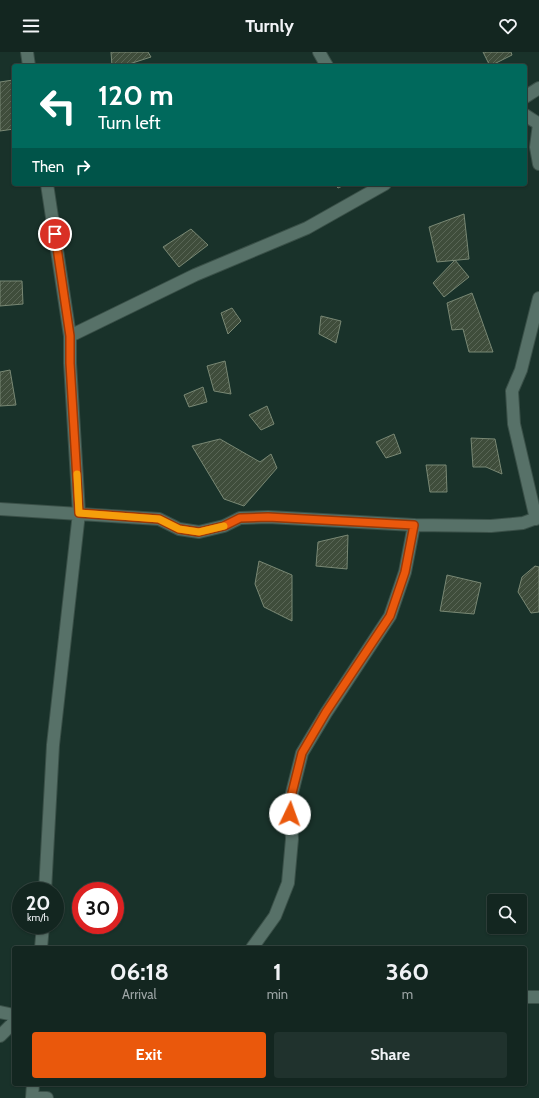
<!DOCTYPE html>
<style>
:root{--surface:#132620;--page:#20322d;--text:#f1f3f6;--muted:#9da5a5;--line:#32433e;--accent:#ea580c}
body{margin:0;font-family:Cabin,sans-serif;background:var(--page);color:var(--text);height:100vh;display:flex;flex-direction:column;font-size:15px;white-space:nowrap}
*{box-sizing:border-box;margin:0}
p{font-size:13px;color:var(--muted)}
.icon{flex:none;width:22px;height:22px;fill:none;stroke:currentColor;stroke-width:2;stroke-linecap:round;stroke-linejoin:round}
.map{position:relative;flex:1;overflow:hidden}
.side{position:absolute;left:12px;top:894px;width:515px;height:140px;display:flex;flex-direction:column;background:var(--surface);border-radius:4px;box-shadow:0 1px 3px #0004,0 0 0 1px var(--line)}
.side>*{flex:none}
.top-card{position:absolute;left:12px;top:12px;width:515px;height:122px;border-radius:4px;box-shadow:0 1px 3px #0004,0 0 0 1px var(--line);background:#00695c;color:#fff;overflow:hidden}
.fabs{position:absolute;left:487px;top:842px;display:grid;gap:8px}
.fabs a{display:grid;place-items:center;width:40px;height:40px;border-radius:4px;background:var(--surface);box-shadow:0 1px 3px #0004,0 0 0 1px var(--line);font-size:20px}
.speed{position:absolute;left:12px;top:830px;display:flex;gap:8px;font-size:20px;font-weight:700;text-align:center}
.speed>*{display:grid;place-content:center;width:52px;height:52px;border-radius:50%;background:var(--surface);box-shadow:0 1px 3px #0004,0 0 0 1px var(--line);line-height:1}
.speed small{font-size:10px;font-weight:400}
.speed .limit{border:6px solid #d22;background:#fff;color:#111}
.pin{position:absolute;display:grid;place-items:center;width:34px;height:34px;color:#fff;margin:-17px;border:2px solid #fff;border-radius:50%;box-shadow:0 1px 4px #0007}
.me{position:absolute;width:44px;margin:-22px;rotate:3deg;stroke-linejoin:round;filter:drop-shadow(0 0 3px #0008)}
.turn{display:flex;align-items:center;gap:14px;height:84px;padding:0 20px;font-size:18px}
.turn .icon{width:52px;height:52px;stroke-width:2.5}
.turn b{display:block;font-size:28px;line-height:34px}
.then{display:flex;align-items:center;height:38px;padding:0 20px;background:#0003;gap:8px;font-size:15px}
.eta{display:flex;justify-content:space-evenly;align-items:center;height:68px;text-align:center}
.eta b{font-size:24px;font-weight:800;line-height:28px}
.primary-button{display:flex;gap:8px;margin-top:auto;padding:8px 20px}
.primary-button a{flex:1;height:46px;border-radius:4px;background:var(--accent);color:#fff;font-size:16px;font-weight:800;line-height:46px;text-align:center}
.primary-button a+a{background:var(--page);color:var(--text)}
header{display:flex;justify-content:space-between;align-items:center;height:52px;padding:0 20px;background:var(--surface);font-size:18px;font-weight:800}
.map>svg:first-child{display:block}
.building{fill:url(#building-hatch);stroke:#798874}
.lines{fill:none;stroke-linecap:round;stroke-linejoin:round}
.street-casing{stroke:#3a5048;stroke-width:14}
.street{stroke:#577168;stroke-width:12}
.route-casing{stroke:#983908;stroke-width:10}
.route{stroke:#ea580c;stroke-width:7}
.slow{stroke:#f59e0b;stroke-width:7}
</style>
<header><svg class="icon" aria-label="menu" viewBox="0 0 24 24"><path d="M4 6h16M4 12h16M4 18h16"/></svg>Turnly<svg class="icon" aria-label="heart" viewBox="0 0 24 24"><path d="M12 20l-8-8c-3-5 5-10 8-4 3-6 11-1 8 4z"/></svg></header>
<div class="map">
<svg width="539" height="1046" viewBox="0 0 539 1046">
<defs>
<pattern id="building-hatch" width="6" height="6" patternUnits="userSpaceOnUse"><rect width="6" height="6" fill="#3f4d3b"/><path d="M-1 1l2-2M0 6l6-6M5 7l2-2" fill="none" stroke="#596656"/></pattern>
</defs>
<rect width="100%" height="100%" fill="#19322a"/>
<path class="building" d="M111,0h37l3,5 -28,9h-11z
M483,0h28l1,3 -22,11z
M13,28l1,49 -14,2v-49z
M334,132h13l-9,4z
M464,162l5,45 -32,3 -8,-35z
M191,177l17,16 -29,22 -16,-20z
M455,208l14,17 -25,20 -11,-14z
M0,229h22l1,23 -23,2z
M472,241l21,59h-24l-6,-23 -11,1 -5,-27z
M232,256l9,13 -13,13 -7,-21z
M321,264l20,5 -5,22 -17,-9z
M225,309l6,33 -17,-3 -7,-25z
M10,318l6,35 -16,1v-34z
M203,335l4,15 -18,5 -5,-12z
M267,354l7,18 -13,6 -12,-15z
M394,382l7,19 -15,5 -10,-16z
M471,386l24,1 7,35 -16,-7h-13z
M220,387l40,23 11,-8 6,14 -33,38 -20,-7 -32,-53z
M426,413h20l1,27h-17z
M348,483l-1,34 -31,-3 2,-24z
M259,509l33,14v46l-28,-14 -9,-23z
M535,514l4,1v45l-8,1 -13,-21 4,-15z
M447,523l34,8 -7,31 -34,-3z"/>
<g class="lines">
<g class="street-casing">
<path id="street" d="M27,0l2,14
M319,0l8,14
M525,45l14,-9
M525,63l14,9
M539,72l-3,23 3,17
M70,284l125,-61 112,-47 78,-44
M0,457l159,10 20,10 20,3 25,-6 16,-8 28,-1 146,8 77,1 32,-3 16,-6
M536,467l-22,-95 -2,-33 9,-21 18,-72
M45,839l8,-146 26,-232 -9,-150v-27l-23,-152
M41,896l2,-23
M252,896l23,-32 13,-33 4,-44 -2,-38 12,-48 24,-40 64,-97 15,-44 9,-47
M525,945h14
M0,960l14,3
M0,984l14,-14
M32,1046h15
M32,1046l1,-14"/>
</g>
<use href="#street" class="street"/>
</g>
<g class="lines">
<g class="route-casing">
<path id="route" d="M55,182l15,102v27l9,150 80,6 20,10 20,3 25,-6 16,-8 28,-1 146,8 -9,47 -15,44 -64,96 -24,41 -12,48v13"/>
</g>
<use href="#route" class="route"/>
<path class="slow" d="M77,422l2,39 80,6 20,10 20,3 25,-6"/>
</g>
</svg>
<div class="fabs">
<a><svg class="icon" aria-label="search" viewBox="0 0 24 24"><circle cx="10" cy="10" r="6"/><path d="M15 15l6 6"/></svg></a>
</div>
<div class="speed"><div>20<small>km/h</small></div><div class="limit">30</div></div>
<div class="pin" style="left:55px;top:182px;background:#d93025"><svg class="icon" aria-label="arrive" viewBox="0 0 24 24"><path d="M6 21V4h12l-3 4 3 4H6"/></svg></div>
<svg class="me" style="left:290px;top:762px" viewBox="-20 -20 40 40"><circle r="19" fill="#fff"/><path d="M0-13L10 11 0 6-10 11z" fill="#ea580c"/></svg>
<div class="top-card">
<div class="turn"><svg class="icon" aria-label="left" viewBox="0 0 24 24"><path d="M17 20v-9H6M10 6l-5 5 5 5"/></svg><div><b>120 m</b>Turn left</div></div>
<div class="then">Then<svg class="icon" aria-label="right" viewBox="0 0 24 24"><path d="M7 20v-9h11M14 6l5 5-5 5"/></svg></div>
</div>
<section class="side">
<div class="eta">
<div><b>06:18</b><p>Arrival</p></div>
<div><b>1</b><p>min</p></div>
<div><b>360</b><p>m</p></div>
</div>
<div class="primary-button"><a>Exit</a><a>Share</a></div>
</section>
</div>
